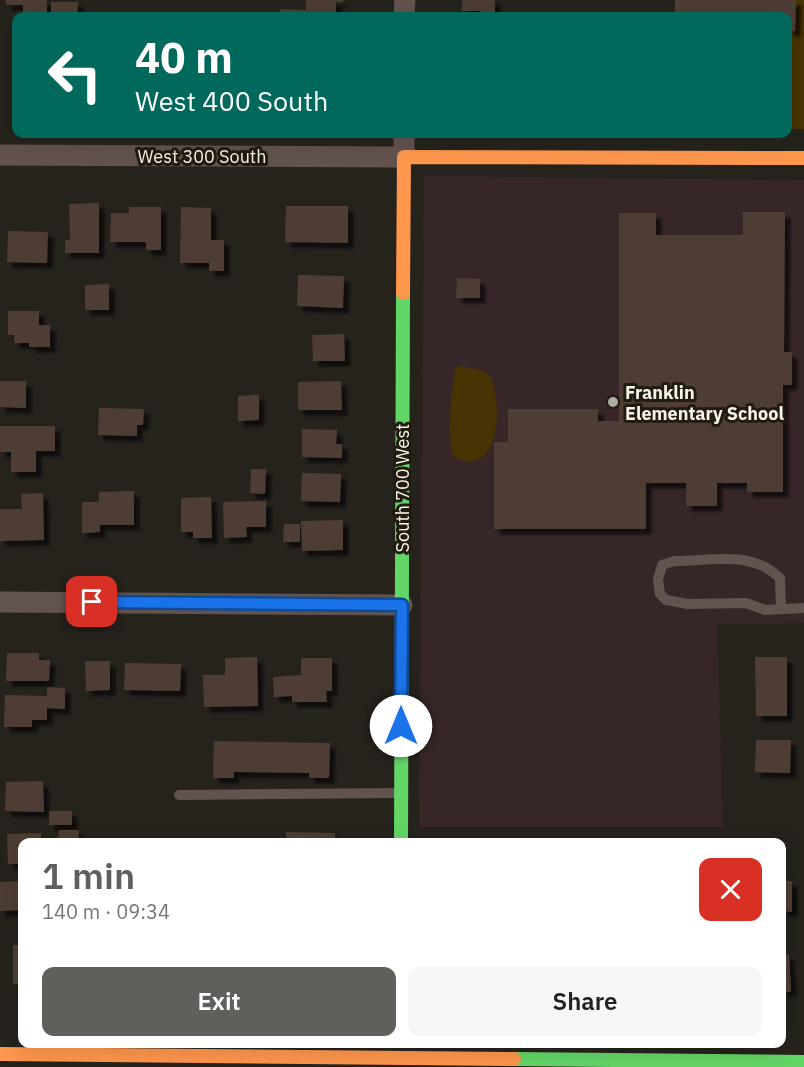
<!DOCTYPE html>
<meta charset="utf-8">
<style>
:root{--surface:#fff;--page:#f6f6f6;--text:#222;--muted:#767676;--accent:#615f5c}
body{margin:0;font-family:"IBM Plex Sans",sans-serif;background:var(--page);color:var(--text);height:100vh;display:flex;flex-direction:column;font-size:22px;white-space:nowrap}
*{box-sizing:border-box;margin:0}
p{font-size:20px;color:var(--muted)}
.icon{flex:none;width:33px;height:33px;fill:none;stroke:currentColor;stroke-width:2;stroke-linecap:round;stroke-linejoin:round}
.map{position:relative;flex:1;overflow:hidden}
.drawer{position:absolute;left:18px;top:838px;width:768px;height:210px;display:flex;flex-direction:column;background:var(--surface);border-radius:12px;box-shadow:0 6px 24px #0002}
.drawer>*{flex:none}
.hud{position:absolute;left:12px;top:12px;width:780px;height:126px;border-radius:12px;box-shadow:0 6px 24px #0002;background:#00695c;color:#fff;overflow:hidden}
.pin{position:absolute;display:grid;place-items:center;width:51px;height:51px;color:#fff;margin:-26px;border-radius:12px;box-shadow:0 3px 9px #0006}
.me{position:absolute;width:66px;margin:-33px;rotate:0deg;stroke-linejoin:round;filter:drop-shadow(0 0 4px #0008)}
.turn{display:flex;align-items:center;gap:21px;height:126px;padding:0 24px;font-size:27px}
.turn .icon{width:78px;height:78px;stroke-width:2.5}
.turn b{display:block;font-size:42px;line-height:51px}
.round{display:grid;place-items:center;flex:none;width:63px;height:63px;border-radius:12px;background:var(--page)}
.summary{display:flex;align-items:center;justify-content:space-between;height:102px;padding:0 24px}
h1{font-size:36px;font-weight:600;line-height:45px;color:var(--accent)}
.primary-button{display:flex;gap:12px;margin-top:auto;padding:12px 24px}
.primary-button a{flex:1;height:69px;border-radius:12px;background:var(--accent);color:#fff;font-size:24px;font-weight:600;line-height:69px;text-align:center}
.primary-button a+a{background:var(--page);color:var(--text)}
.map>svg:first-child{display:block}
.education{fill:#372628}
.green{fill:#483304}
.building{fill:#4d3e35;filter:url(#shadow)}
.lines{fill:none;stroke-linecap:round;stroke-linejoin:round}
.lane{stroke:#63534f;stroke-width:10}
.street{stroke:#63534f;stroke-width:21}
.fast{stroke:#63d668;stroke-width:14}
.slow{stroke:#ff974d;stroke-width:14}
.route-casing{stroke:#114b97;stroke-width:15}
.route{stroke:#1a73e8;stroke-width:10}
.poi-dot{fill:#aeaaa4;stroke:#211b10;stroke-width:2}
.labels{text-anchor:middle;dominant-baseline:central;stroke-width:6;stroke-linejoin:round;paint-order:stroke}
.street-label{font-size:18px;fill:#f8f3ec;stroke:#211b10}
.poi-label{font-size:18px;font-weight:bold;fill:#f8f3ec;stroke:#211b10;text-anchor:start}
</style>
<div class="map">
<svg width="804" height="1067" viewBox="0 0 804 1067">
<defs>
<filter id="shadow"><feDropShadow dx="5.5" dy="5.5" stdDeviation="1.5" flood-color="#0009"/></filter>
</defs>
<rect width="100%" height="100%" fill="#26231d"/>
<path class="education" d="M424,176l380,4v443l-87,1 6,203h-304z"/>
<path class="green" d="M796,0h8v129h-16v-98h7z
M460,366l21,4 8,4c15,26 12,107 -35,83l-3,-7 -2,-34 6,-47z"/>
<path class="building" d="M6,0h41v16h-24v-11h-17z
M306,0h37v2h-7v10h-9v4h-47v-7l26,1z
M462,0h33v16h-15v-5h-18z
M675,0h121l-1,31h-7v-15h-113z
M51,2h27l-1,14h-26z
M99,203v50h-34v-13h5l-1,-36z
M286,206h62v37l-63,-1z
M129,207h32v43h-15v-8h-36l1,-29h18z
M181,207l30,1v32h13v31h-15v-8h-29z
M743,212h42l-1,140h8v33h-9v107h-36v-9h-30v23h-31v-23h-40v46h-152v-87h14v-33h90v12h21v-208h37v22h87z
M8,231l40,1 -1,31 -40,-1z
M298,275l46,1 -1,32 -46,-2z
M457,278l23,1v19h-24z
M109,284v26h-24v-25z
M8,311h31v14h11v22h-21v-4h-15v-8h-6z
M344,334l1,27h-32l-1,-26z
M0,381h26v27l-26,-1z
M341,381l1,29h-44v-28z
M259,395v25l-21,1v-25z
M99,408l45,1 -1,16h-6v11l-39,-1z
M0,426h55v25h-19v21h-25v-20h-11z
M302,429l35,1 -1,14h6v14l-40,-1z
M251,469h15l-1,25 -15,-1z
M302,473l39,1 -1,28 -39,-1z
M134,491v34h-34v7l-18,1v-31h17v-10z
M43,493l1,47 -44,1v-32h22l-1,-15z
M211,497l1,41h-19v-6h-12v-34z
M266,501v26h-20l1,10 -23,1 -1,-36z
M343,520v30l-41,1 -1,-30z
M284,524h16v18h-17z
M7,653h32v7h11l-1,21h-43z
M257,657l1,49 -54,1 -1,-32h22v-17z
M755,657h32v59h-31z
M301,658h31v33h-6l1,11h-35v-6l-18,1 -1,-20 28,-2z
M85,661h25v29l-24,1z
M125,663l56,1 -1,27 -56,-1z
M47,687l18,1v21l-18,-1v12h-15v7h-28l1,-32 42,1z
M756,740h35l-1,33 -35,-1z
M214,741l116,2 -1,35h-20v-5l-75,-1v6h-21z
M43,781l1,31 -39,-1 1,-29z
M49,811h23v14h-23z
M59,830h20l-1,13h-20z
M286,832l49,1v10h-49z
M41,833v10h-19v21h-14l-1,-30z
M509,839v4h-45v-3z
M22,881v29l-22,1v-29z
M782,881h10v31l-10,-1z
M13,945h9v39h-9z
M782,954h7l2,38h-9z"/>
<g class="lines">
<path class="lane" d="M781,609l-1,-31c-28,-28 -69,-17 -106,-17l-12,4 -4,15 2,14 6,6 22,4 58,-1 19,7 39,-2
M179,795l221,-2"/>
<path class="street" d="M404,16l1,-16
M0,155l404,2v-23
M0,602l402,3"/>
<path class="fast" d="M401,843l2,-550
M514,1059l290,3"/>
<path class="slow" d="M403,293l1,-136 400,1
M0,1054l514,5"/>
</g>
<g class="lines">
<g class="route-casing">
<path id="route" d="M92,602l310,3 -1,121"/>
</g>
<use href="#route" class="route"/>
</g>
<circle class="poi-dot" cx="613" cy="402" r="6"/>
<g class="labels">
<g class="street-label">
<text x="202" y="156">West 300 South</text>
<text transform="translate(402 488) rotate(-90)">South 700 West</text>
</g>
<g class="poi-label">
<text x="625" y="392">Franklin<tspan x="625" dy="21">Elementary School</tspan></text>
</g>
</g>
</svg>
<div class="pin" style="left:92px;top:602px;background:#d93025"><svg class="icon" aria-label="arrive" viewBox="0 0 24 24"><path d="M6 21V4h12l-3 4 3 4H6"/></svg></div>
<svg class="me" style="left:401px;top:726px" viewBox="-20 -20 40 40"><circle r="19" fill="#fff"/><path d="M0-13L10 11 0 6-10 11z" fill="#1a73e8"/></svg>
<div class="hud">
<div class="turn"><svg class="icon" aria-label="left" viewBox="0 0 24 24"><path d="M17 20v-9H6M10 6l-5 5 5 5"/></svg><div><b>40 m</b>West 400 South</div></div>
</div>
<section class="drawer">
<div class="summary"><div><h1>1 min</h1><p>140 m · 09:34</p></div><a class="round" style="background:#d93025;color:#fff"><svg class="icon" aria-label="close" viewBox="0 0 24 24"><path d="M6 6l12 12M18 6L6 18"/></svg></a></div>
<div class="primary-button"><a>Exit</a><a>Share</a></div>
</section>
</div>
